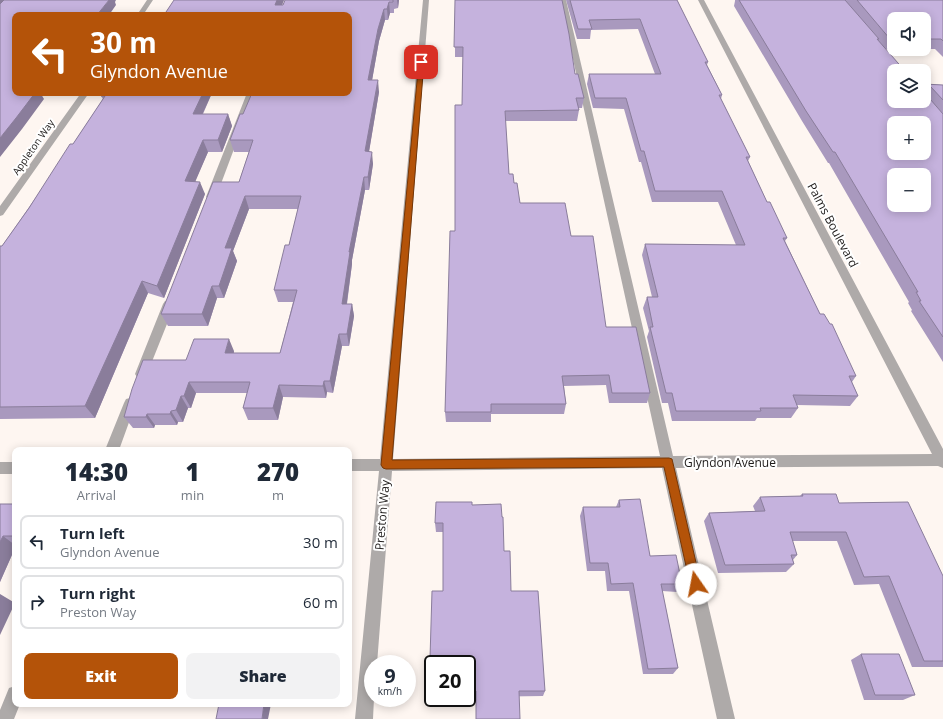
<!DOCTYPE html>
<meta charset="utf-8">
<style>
:root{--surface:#fff;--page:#f2f2f3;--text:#1f2937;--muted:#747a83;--line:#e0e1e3;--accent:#b45309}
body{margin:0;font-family:"Open Sans",sans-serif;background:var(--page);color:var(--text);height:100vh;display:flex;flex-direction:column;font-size:15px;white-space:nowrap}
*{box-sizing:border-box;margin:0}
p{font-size:13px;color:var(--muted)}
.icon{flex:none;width:22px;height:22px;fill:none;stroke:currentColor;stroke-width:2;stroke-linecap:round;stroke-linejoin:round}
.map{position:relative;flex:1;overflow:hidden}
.drawer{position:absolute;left:12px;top:447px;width:340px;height:260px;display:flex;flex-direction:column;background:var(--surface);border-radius:8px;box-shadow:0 2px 10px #0003}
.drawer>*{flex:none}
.hud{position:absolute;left:12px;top:12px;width:340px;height:84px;border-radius:8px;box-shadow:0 2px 10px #0003;background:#b45309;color:#fff;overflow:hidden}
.tools{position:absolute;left:887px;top:12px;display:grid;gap:8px}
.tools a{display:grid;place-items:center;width:44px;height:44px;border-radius:8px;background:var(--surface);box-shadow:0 2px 10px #0003;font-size:20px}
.speed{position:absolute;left:364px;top:655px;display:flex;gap:8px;font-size:20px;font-weight:700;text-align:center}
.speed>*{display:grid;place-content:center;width:52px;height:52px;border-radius:50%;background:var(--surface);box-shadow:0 2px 10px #0003;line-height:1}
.speed small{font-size:10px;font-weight:400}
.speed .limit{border:2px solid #111;border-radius:6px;background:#fff;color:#111}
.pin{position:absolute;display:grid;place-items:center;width:34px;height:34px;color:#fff;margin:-17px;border-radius:8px;box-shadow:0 2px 6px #0006}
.me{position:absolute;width:44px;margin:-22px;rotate:348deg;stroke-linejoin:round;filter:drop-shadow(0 0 3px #0008)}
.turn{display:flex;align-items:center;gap:14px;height:84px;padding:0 12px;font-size:18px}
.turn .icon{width:52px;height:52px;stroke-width:2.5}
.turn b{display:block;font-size:28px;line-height:34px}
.eta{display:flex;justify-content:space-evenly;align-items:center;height:68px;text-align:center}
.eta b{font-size:24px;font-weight:800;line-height:28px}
.action{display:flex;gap:8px;margin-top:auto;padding:8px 12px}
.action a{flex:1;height:46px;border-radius:8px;background:var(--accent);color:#fff;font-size:16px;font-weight:800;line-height:46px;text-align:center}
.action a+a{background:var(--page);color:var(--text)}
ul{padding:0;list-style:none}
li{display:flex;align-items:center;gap:12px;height:54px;margin:0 8px 6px;padding:0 4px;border:2px solid var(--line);border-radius:8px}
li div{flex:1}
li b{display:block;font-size:15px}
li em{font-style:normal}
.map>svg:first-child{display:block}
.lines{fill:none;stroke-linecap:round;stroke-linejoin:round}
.minor{fill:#aeaaa9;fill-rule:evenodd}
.wall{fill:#a999be;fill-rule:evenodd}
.shaded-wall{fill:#8a7d9b}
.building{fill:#c5b2dd;stroke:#8a7d9b;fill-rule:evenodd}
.route{fill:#b45309;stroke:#753606}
.labels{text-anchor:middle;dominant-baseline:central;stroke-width:4;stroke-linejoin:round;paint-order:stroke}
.far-street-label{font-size:10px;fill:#1e1b1a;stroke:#fff}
.street-label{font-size:12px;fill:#1e1b1a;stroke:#fff}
</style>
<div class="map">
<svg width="943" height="719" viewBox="0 0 943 719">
<rect width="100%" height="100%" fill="#fef6f1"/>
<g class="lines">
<path class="minor" d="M147,0h6l-10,15h-6z
M423,0h6l-36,459 267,-3 -100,-456h6l107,456 259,-2 -234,-454h6l239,449v19l-5,-2 -262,2 59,251h-18l-55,-251 -270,3 -15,193h-4v34h1l-1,21h-18l24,-248h-30v-12h31z
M81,93h8l-86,122 -3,1v-10z
M247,93h8l-39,104 -5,3 -3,-1 -2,-2z
M169,300l4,1 2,3 -28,70 -2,3 -4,2 -4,-2 -2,-3 28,-70 2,-3z
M130,398l4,1 2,4 -17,47h-14l19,-47 2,-4z
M0,462h15v12h-15z
M15,686v18h5l-6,15h-14v-9l9,-22z"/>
</g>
<path class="wall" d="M174,0h110l-2,5h1l2,-5h114l-1,8 -4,1v4h-4l-2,7h-3l-6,21 -7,39 7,12 -10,59 4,13 -4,26h-4l-13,70v4l-5,40h5l2,12 -5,30h-7l-9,47 -6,-1 -1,6 -43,-1 -5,23h-30l-5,-12 4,-15h-51l-5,15h-3l-5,14h-5l-1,3h-22l-1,3h-21l-9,-11 62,-57 48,-9v2h46l13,-51h-15l-4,-12 15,-45 9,-36h-49l-16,42 4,10 -13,37h-7l-9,28h-40l-7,-12 78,-132 10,-30h-15l-4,-12 13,-26 106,-21v-78z
M455,0l120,74 9,24 -2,10h-4l1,2 -2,11h-72l4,53 5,9 6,20 51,33 35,91 44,66 -3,10h-38l-3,-18 -42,1 2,18 -2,10h-73v8h-45l-1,-10 17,-307 1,-48h-8z
M566,0h111l31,62 -1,3 15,30 -1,4 29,58 -2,4 19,41 20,36 -2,3 35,73 36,62 -4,6 6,14 -8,10 -53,-1 1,3 -7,10h-34l-2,3h-83l-4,-18h-6l-15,-66 2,-6 -6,-23 4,-11h5l-10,-42 3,-11 91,1 -18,-43h-66l-11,-40h-2l-15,-53 -31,-1 -6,-24 2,-10h66l-17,-45 -47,1 -1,9h-13z
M735,0h208v57l-8,-8h-49l8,52 30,-17 19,1v277l-32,-51 1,-1 -4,-7 1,-1 -80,-139h-1l-26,-42 -68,-115 1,-5zM894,19h30v30h-30z
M103,93h109l-9,21h25l4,12 -10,26h-14l-13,29 10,13 -41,104 -16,-5 -53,125 -95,1v-173h2l71,-102 30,-45 -2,-3z
M802,494l37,9 104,73v91h-31l-33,-83 -25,1 -17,-44h-45l5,14 -4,5 1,4 -8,8 -68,1 -14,-52 5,-8 46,-2 -2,-5 7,-9 40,-1z
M619,500l31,56 32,28 -5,8 -15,-1 16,77 -5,6h-30l-14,-83h-22l-2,-20h-18l-7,-55 3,-9h33z
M0,504h15v44l-15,34z
M472,505l32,46 7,40 34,100 -2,5 -76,1v-33h-34v33h-3l-1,-5 14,-101v-59h-7l-1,-9z
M861,654l54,41 -12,5h-39l-13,-40z
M39,704h35v1l-32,1z
M214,704h57l-53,3h-1z"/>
<path class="shaded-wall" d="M0,0h8l-8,8z
M109,0h7l-1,2 1,3 -7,10h-12z
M277,0h7l-6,15 -3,-10z
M397,0h2l-1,8z
M389,2l1,11 -2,7 -1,-11z
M384,9l1,11 -6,21 -9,51 -2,-12 10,-51z
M378,80l1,12 -12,72 -2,-13z
M931,87l-6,11h-1v-9z
M34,93h8l-1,1 3,5 -22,30 -22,28v-19z
M203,93h9l-15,33 -4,-12z
M228,114l4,12 -10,26 -4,-12z
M203,140l5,12 -18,42 -5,-13z
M372,152l1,12 -4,26 -1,-13z
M364,177l1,13 -13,70v4l-7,52 -3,-12 7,-52z
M200,182l5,12 -41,104 -7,-12z
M245,196l4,13 -16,42 4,10 -13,37 -5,-12 6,-38z
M142,281l6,12 -53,125 -10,-12z
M212,286l5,12 -9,28 -6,-12z
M352,304l2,12 -5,30 -2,-12z
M339,334l3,12 -9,47 -3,-12z
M229,339l5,12 -3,14 -6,-12z
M324,381l3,11 -1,6 -3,-12z
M189,382l7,11 -5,15 -7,-12z
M279,385l4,12 -5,23 -5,-12z
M181,396l7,12 -5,14 -7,-12z
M171,411l7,11 -1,3 -7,-11z
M147,414l8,11 -1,3 -8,-11z
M3,536l12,9v3l-15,34v-40z
M0,594l15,9 -15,32z
M264,704h7l-3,15h-6z"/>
<path class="building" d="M4,0h105l-12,15h-82v78h20l-19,25 -16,20v-134z
M174,0h103l-2,5h8l2,-5h108v2h-4l-2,7h-3l-6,20 -10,51h10l-13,71 7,1 -4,25h-4l-15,75h1l-8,52h10l-5,30h-8l-9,47h-6l-1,5 -44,-1 -6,23h-30l7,-26h-61l-5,14h-3l-5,14 -5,1 -1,3h-23l-1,3h-22l8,-28 11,-29h43l8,-21h35l-4,14h55l17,-63h-23l11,-45h4l12,-49h-56l-20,52h7l-13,38h-7l-10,28h-41l52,-132h26l14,-42h-23l10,-26h3l9,-21h97v-78h-185z
M455,0h107l7,34 6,40h3l6,24h-8l3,12 -74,1 4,63h4l1,9h3l3,20h45l6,33h22l13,91h30l14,66h-38l-3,-18 -47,1 4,28h-75v8h-46l5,-181h5v-126h7l1,-58h-9z
M570,0h107l31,62h-3l17,33h-3l31,62h-4l21,45h3l17,36h-4l37,76h4l6,10h2l24,52h-7l9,20 -65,-1 5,13h-38l1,3h-85l-4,-18h-6l-16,-66h3l-6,-30h11l-13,-53 100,1 -23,-54h-67l-11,-40h-3l-15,-53h-31l-6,-24h72l-21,-55 -51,1 3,9h-14z
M739,0h106l34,39h-2l28,32h-11v30h30v-9l19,22v223l-24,-36h2l-5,-9h2l-83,-140h-2l-27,-41zM894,123h30v30h-30zM894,175h30v30h-30z
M857,0h86v41l-2,-2h-17v-20h-30v20h-4z
M924,84l19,1v15l-12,-13 -7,2z
M103,93h100l-10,21h35l-10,26h-15l-18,41 15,1 -43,104 -15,-5 -57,125 -85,1v-161h2l27,-38 41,-64h3l32,-48h-4z
M802,494h34l3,9 69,-1 35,74v85h-19l-35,-85 -25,1 -18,-45h-56l7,23h-6l3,9 -69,1 -16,-52 56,-2 -5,-14 43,-1z
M640,499l10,57 26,-1 6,29h-21l17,84 -30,1 -15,-86 -22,1 -3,-21h-18l-7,-56h37l-1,-7z
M436,502h36v3l29,-1 1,13h1l1,34h6l1,40h27l7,100h-26l1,28h-44v-28h-9v-27h-34v28h-4l3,-101h11v-68h-8z
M0,504h15v32h-12l-3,6z
M861,654h38l16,41h-40z
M219,704h45l-2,15h-46z"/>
<path class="route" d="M419,60l5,2 -32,398 277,-2 3,1 29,125 -1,4 -4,2 -5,-2 -1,-4 -26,-117 -278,2 -3,-1 -2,-3z"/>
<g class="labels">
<g class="far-street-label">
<text transform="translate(33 147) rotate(-55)">Appleton Way</text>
</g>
<g class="street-label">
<text transform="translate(833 225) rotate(62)">Palms Boulevard</text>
<text x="730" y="462">Glyndon Avenue</text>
<text transform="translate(382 515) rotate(-85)">Preston Way</text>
</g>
</g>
</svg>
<div class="tools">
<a><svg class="icon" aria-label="sound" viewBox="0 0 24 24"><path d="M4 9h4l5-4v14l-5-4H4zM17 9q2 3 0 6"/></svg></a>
<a><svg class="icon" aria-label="layers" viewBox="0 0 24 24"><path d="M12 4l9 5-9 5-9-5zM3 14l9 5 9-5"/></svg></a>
<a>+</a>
<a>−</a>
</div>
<div class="speed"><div>9<small>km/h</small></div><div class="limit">20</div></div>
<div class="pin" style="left:421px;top:62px;background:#d93025"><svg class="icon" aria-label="arrive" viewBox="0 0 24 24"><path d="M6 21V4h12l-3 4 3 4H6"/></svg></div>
<svg class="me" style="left:696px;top:584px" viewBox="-20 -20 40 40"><circle r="19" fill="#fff"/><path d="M0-13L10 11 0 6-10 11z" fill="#b45309"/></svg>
<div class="hud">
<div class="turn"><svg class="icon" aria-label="left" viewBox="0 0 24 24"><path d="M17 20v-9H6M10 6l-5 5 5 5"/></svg><div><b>30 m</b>Glyndon Avenue</div></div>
</div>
<section class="drawer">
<div class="eta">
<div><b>14:30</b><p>Arrival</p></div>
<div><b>1</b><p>min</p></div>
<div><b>270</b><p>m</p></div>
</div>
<ul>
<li><svg class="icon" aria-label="left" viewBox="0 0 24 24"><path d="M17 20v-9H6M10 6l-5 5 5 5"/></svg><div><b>Turn left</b><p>Glyndon Avenue</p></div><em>30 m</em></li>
<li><svg class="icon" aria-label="right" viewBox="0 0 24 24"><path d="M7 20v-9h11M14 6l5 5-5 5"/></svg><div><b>Turn right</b><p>Preston Way</p></div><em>60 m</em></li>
</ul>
<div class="action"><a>Exit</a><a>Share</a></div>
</section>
</div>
